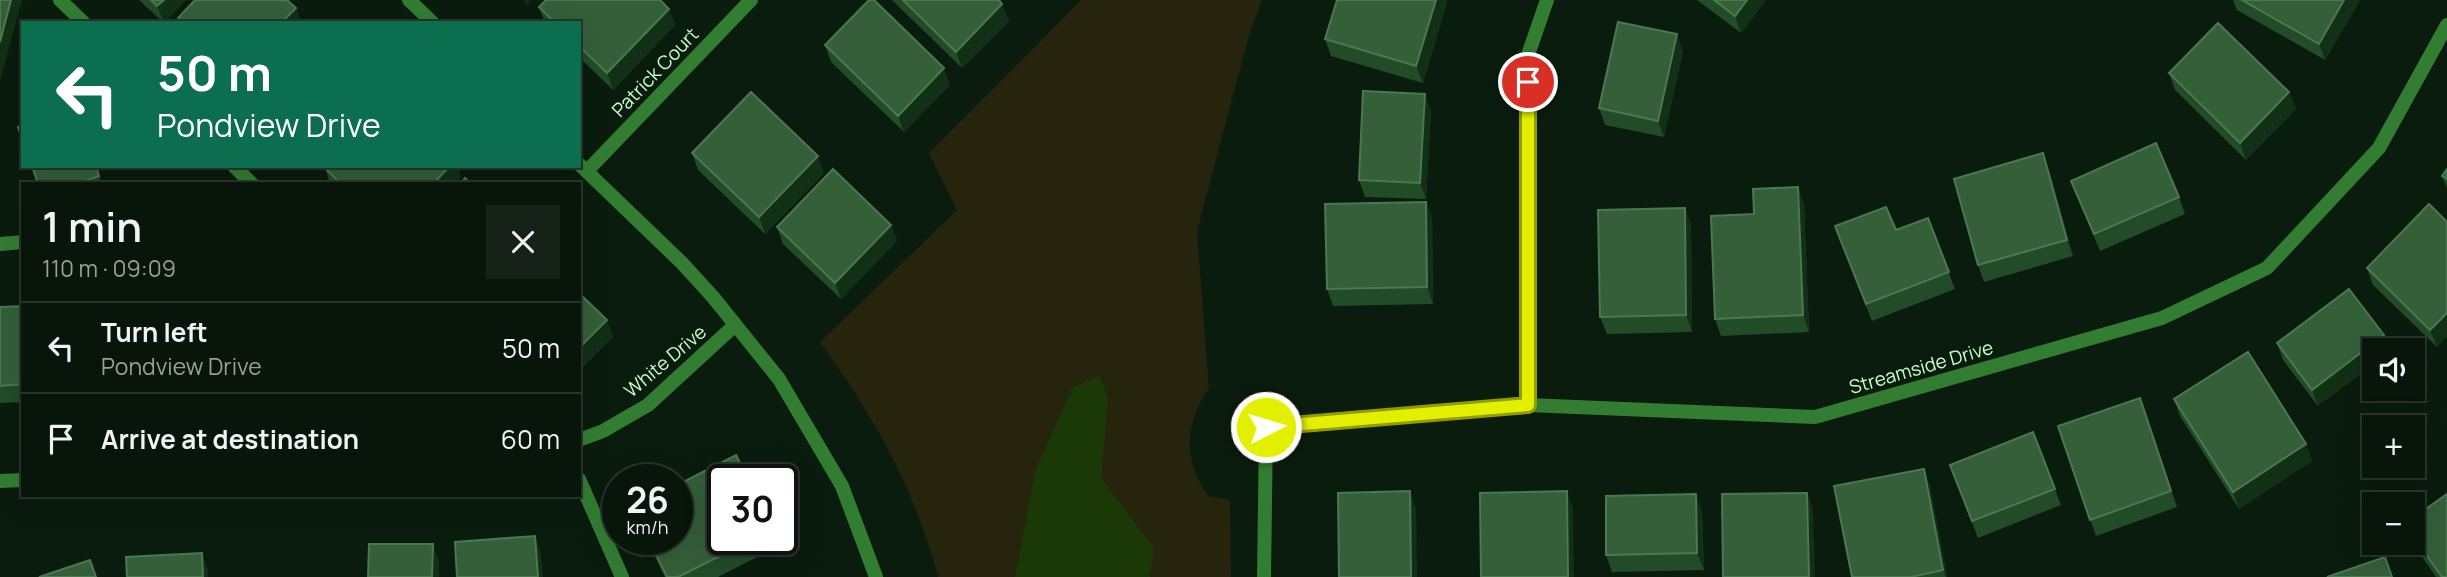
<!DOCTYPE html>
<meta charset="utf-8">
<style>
:root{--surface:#08150a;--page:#162218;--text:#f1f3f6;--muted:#989f9c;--line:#29342b}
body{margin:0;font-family:Manrope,sans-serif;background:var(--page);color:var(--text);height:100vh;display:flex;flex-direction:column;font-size:26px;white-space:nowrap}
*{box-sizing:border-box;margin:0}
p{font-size:23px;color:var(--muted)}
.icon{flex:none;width:38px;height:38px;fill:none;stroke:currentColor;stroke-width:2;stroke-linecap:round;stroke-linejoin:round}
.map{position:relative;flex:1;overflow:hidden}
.drawer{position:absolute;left:21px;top:182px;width:560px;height:315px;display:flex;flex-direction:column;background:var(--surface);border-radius:0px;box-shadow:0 7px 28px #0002,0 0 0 2px var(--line)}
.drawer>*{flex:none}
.hud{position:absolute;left:21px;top:21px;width:560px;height:147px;border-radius:0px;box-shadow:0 7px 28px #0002,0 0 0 2px var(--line);background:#0b6e4f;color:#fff;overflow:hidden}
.buttons{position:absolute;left:2362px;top:338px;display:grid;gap:14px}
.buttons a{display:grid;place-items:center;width:63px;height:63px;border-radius:0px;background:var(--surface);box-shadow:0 7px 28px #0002,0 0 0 2px var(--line);font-size:35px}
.speed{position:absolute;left:602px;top:464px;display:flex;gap:14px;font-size:35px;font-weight:700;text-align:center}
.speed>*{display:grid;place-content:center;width:91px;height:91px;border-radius:50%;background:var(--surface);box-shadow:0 7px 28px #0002,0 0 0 2px var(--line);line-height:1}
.speed small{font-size:18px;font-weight:400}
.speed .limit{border:4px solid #111;border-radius:10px;background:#fff;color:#111}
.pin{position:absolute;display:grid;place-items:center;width:60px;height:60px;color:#fff;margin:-30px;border:4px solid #fff;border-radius:50%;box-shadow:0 2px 7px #0007}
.me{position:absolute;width:77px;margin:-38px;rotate:85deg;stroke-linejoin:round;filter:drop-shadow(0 0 5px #0008)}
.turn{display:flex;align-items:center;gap:24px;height:147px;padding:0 21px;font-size:32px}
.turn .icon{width:91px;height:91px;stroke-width:2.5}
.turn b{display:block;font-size:49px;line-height:60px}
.round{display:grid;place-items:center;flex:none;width:74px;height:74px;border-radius:0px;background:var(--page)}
.overview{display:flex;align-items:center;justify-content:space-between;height:119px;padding:0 21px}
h1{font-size:42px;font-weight:600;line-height:52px}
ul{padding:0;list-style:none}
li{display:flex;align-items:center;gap:21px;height:91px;padding:0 21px;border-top:2px solid var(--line)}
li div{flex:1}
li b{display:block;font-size:26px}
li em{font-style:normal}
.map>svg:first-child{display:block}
.green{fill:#26240d}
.water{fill:#1b3906}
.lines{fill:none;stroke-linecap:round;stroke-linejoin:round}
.service{stroke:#337d33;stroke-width:14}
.minor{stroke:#337d33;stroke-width:14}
.tertiary{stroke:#337d33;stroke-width:14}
.wall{fill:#224c28}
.shaded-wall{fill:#113016}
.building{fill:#345f39;stroke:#4a7850;stroke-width:2}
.route-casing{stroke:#939c00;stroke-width:18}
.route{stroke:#e2f000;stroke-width:12}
.labels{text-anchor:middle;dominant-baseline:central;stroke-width:5;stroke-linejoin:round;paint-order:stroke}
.street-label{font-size:19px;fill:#c5ffc9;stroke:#0a1c0d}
</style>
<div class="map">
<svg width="2447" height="577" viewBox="0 0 2447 577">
<rect width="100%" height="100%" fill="#0a1c0d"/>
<path class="green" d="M1081,0h181l-12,32 -53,199 12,157c-25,38 -26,70 -1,108l22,4 1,77h-293c-23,-89 -65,-161 -118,-235l137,-132 -28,-57z"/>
<path class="water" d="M1099,375l9,21 -7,82 53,70 -4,29h-135l20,-105 37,-84z"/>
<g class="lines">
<path class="service" d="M60,0l24,23
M234,166l18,18
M0,244l23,-2
M579,479l43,98"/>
<path class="minor" d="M587,171l164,-171
M1528,405v-350l19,-55
M579,440l24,-9 45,-26 87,-80
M0,481l23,-1
M1264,577l2,-150 262,-22 287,12 347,-99 105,-50 112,-120 68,-123"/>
<path class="tertiary" d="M409,0l24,23
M579,164l103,99 31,34 66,82 63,107 34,91"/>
</g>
<path class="wall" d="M139,0h47l-22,23z
M892,0h107l10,21 -47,47z
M1337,0h109l1,2 -24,81 -92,-27 -6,-17z
M1697,0h69l-25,33z
M2233,0h127l-35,60 -88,-50z
M539,7l130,2 6,16 -62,65 -34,-33v-34h-34z
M825,45l125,40 -46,47 -73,-70z
M1683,51l-19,86 -59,-12 -6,-17z
M2169,73l120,19 7,17 -50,51 -71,-70z
M1431,111l-5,88 -61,-2 -6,-17z
M692,153l132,20 -59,61 -67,-64z
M32,166h76l-11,4 5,14h-64z
M326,166h131l4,11 -6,7h-125l-5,-16z
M2447,169v19l-5,-12z
M2049,170l24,86 -89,26 -6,-17z
M2071,181l108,16 6,17 -85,37z
M1426,202l6,17 1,85 -100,2 -6,-17z
M1804,204l5,128 -88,4 -6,-17 39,-105z
M1685,208l6,17 1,107 -85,2 -7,-17z
M1928,218l27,71 -83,32 -31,-78 55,-13z
M2447,222v114l-10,11 -64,-62 -6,-17z
M891,225l6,16 -56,58 -58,-55 -6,-17z
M23,306v96l-23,1v-96z
M2384,335l6,15h-15l-57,56 -35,-46 -6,-17z
M2140,398l37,109 -81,29 -38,-110z
M2174,399l132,45 6,17 -73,48 -59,-93z
M2033,432l28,73 -83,33 -28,-73z
M1930,486l17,91h-95z
M1702,511l2,59 -92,2 -6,-17z
M2413,518l34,59h-11l-24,-35h1z
M723,539h53l3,7 -61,31h-53l-10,-20 -6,-17z"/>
<path class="shaded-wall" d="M11,0h11l-22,81v-39z
M164,0h22l-22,23 -7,-17z
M524,0h7l-5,5z
M1436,0h10l1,2 -24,81 -7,-17z
M1747,0h19l-25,33 -6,-17z
M2344,0h16l-35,60 -6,-16z
M1002,4l7,17 -47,47 -6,-16z
M296,8l5,15h-20z
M669,9l6,16 -62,65 -6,-17z
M1677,34l6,17 -19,86 -6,-16z
M944,68l6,17 -46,47 -6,-16z
M2289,92l7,17 -50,51 -6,-17z
M1425,94l6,17 -5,88 -6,-16z
M2043,153l6,17 24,86 -6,-16z
M818,156l6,17 -59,61 -6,-17z
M450,166h7l4,11 -6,7h-22z
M1798,187l6,17 5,128 -6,-17z
M1426,202l6,17 1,85 -6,-17z
M1685,208l6,17 1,107 -6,-17z
M891,225l6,16 -56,58 -6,-16z
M2447,313v23l-10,11 -7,-17z
M607,320l6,17 -34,34v-23z
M2384,335l6,15h-15v14l-57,42 -6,-16z
M2306,444l6,17 -73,48 -6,-17z
M1924,469l6,17 17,91h-1l-3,-7z
M1410,491l6,17 1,69h-6z
M1567,491l6,17 1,69h-6z
M1807,493l6,16 2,68h-6z
M1696,494l6,17 2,59 -7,-17z
M535,536l6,17 2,24h-5z
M433,544l6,17v16h-7z
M202,553l6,17v7h-5z"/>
<path class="building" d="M0,0h11l-11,42z
M151,0h13l-7,6z
M195,0h92l9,8 -15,15h-98l-5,-5z
M546,0h114l9,9 -62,64 -28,-27v-23h-24l-16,-16z
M869,0h5l70,68 -46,48 -73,-71z
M903,0h96l3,4 -46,48z
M1337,0h99l-20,66 -91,-27z
M1714,0h33l-12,16z
M2242,0h102l-25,44z
M1618,22l59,12 -19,87 -59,-13z
M2218,23l71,69 -49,51 -71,-70z
M1363,91l62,3 -5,89 -61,-3z
M751,92l67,64 -59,61 -67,-64z
M23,125v16l-5,-14z
M2156,143l23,54 -85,37 -23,-53z
M2043,153l24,87 -89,25 -24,-86z
M32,166h64l3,10 -23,8h-38z
M326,166h124l-17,18h-92l-16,-16z
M833,169l58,56 -56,58 -58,-56z
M2447,169v10l-5,-3z
M465,178l6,6h-11z
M1798,187l5,128 -88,4 -4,-103 43,-2 -1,-25z
M1426,202l1,85 -100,2 -2,-85z
M2429,204l18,18v91l-17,17 -63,-62z
M1886,207l10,23 32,-12 21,54 -83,32 -31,-78z
M1685,208l1,107 -86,2 -2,-107z
M2349,289l35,46 -72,55 -35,-47z
M579,293l28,27 -28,28z
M23,306v78l-23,2v-79z
M2248,352l58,92 -73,48 -59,-93z
M2140,398l31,93 -81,29 -32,-94z
M2033,432l22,57 -83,32 -22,-56z
M736,455l12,25h-25v59h31l-76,38h-11l-18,-37 3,-1h25v-54z
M1924,469l19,101 -32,7h-59l-18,-91z
M1410,491l1,86h-72l-1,-84z
M1567,491l1,86h-87l-1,-84z
M1807,493l2,84h-86l-1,-83z
M1696,494l1,59 -91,2v-59z
M2447,494v83h-5l-29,-41v-18z
M535,536l3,41h-81l-2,-35z
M369,544h64l-1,33h-64z
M202,553l1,24h-76l-1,-20z
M2385,557l7,20h-65z
M90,560l6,17h-57z"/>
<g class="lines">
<g class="route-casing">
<path id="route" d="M1266,427l262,-22v-323"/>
</g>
<use href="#route" class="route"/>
</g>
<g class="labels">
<g class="street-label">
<text transform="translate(655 72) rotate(-46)">Patrick Court</text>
<text transform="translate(665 361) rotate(-40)">White Drive</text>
<text transform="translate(1921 367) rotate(-16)">Streamside Drive</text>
</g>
</g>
</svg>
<div class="buttons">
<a><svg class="icon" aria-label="sound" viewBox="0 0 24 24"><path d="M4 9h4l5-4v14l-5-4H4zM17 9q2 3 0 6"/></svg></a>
<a>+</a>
<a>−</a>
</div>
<div class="speed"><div>26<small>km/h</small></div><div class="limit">30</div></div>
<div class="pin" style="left:1528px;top:82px;background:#d93025"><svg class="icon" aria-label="arrive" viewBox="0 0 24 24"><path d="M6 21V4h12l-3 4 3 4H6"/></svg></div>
<svg class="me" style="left:1266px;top:427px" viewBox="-20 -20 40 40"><circle r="17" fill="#e2f000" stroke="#fff" stroke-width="3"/><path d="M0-11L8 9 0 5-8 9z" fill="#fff"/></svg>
<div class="hud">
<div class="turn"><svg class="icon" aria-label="left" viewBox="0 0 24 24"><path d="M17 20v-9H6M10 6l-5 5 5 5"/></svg><div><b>50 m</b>Pondview Drive</div></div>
</div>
<section class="drawer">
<div class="overview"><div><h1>1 min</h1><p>110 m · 09:09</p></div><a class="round"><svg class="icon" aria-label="close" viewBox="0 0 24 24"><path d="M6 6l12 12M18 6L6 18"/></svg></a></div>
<ul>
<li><svg class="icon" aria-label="left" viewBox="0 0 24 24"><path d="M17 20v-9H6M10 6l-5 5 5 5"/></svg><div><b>Turn left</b><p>Pondview Drive</p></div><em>50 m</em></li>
<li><svg class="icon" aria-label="arrive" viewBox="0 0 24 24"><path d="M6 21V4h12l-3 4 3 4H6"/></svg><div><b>Arrive at destination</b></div><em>60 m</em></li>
</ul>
</section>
</div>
